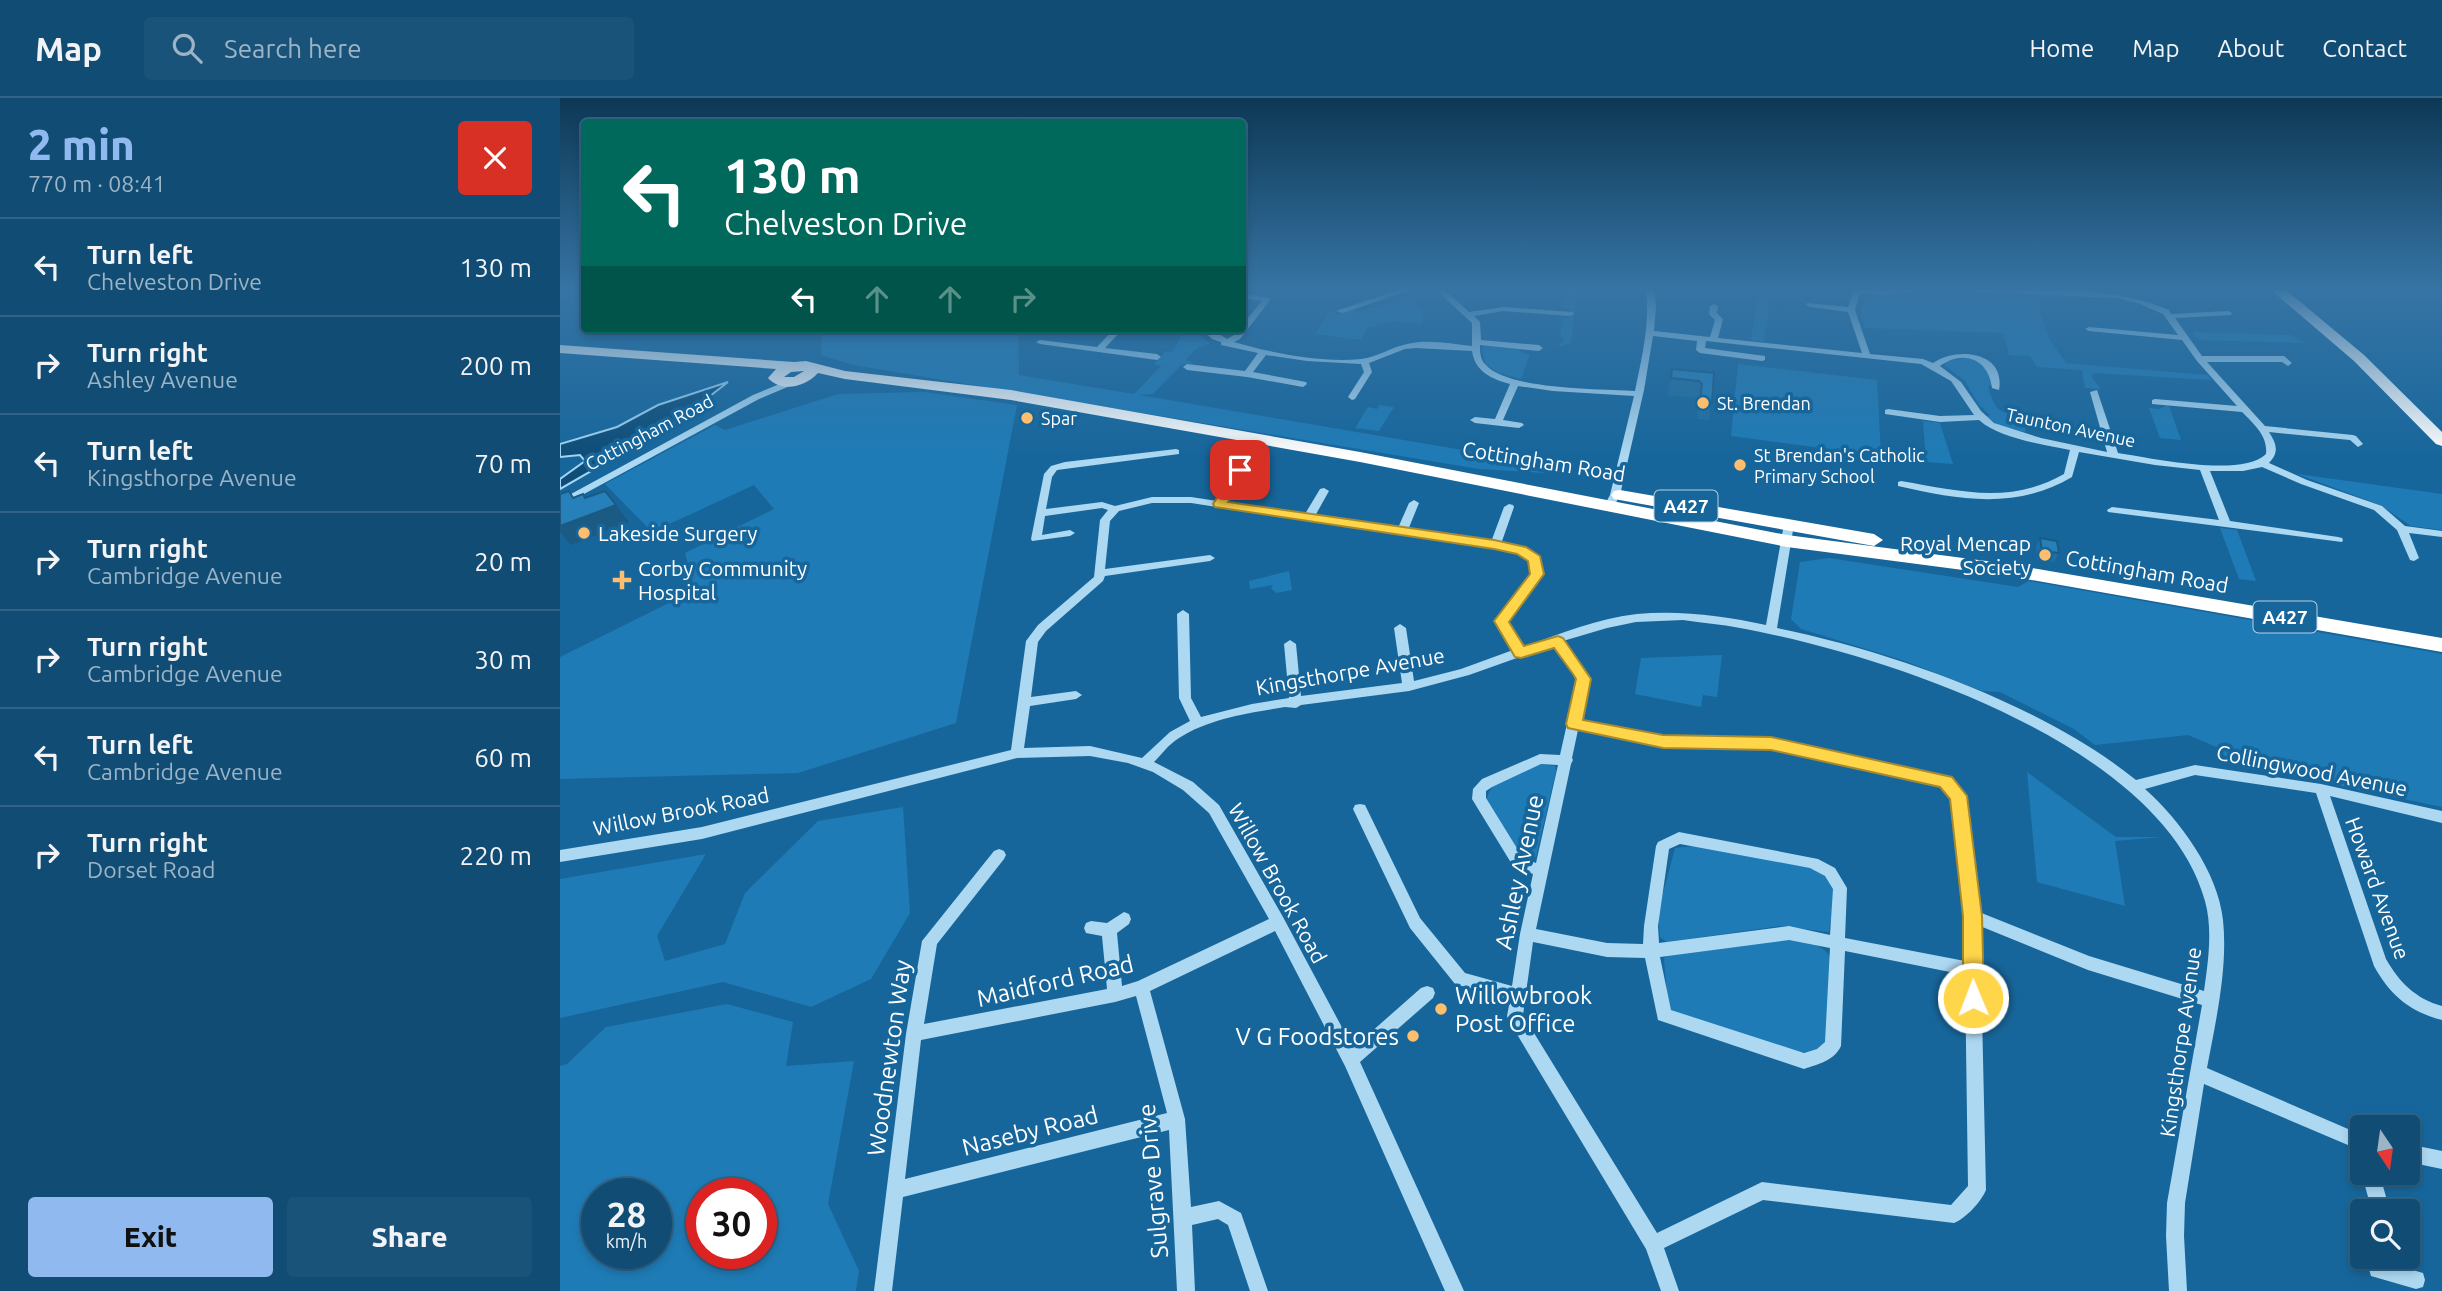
<!DOCTYPE html>
<meta charset="utf-8">
<style>
:root{--surface:#114c74;--page:#1a5379;--text:#f1f3f6;--muted:#9cb4c5;--line:#306386;--accent:#90b9f0}
body{margin:0;font-family:Ubuntu,sans-serif;background:var(--page);color:var(--text);height:100vh;display:flex;flex-direction:column;font-size:26px;white-space:nowrap}
*{box-sizing:border-box;margin:0}
p{font-size:23px;color:var(--muted)}
.icon{flex:none;width:38px;height:38px;fill:none;stroke:currentColor;stroke-width:2;stroke-linecap:round;stroke-linejoin:round}
.map{position:relative;flex:1;overflow:hidden}
.panel{display:flex;flex-direction:column;background:var(--surface);width:560px}
.panel>*{flex:none}
.hud{position:absolute;left:21px;top:21px;width:665px;height:214px;border-radius:7px;box-shadow:0 4px 10px #0003,0 0 0 2px var(--line);background:#00695c;color:#fff;overflow:hidden}
.needle{width:46px;rotate:167deg}
.controls{position:absolute;left:1790px;top:1017px;display:grid;gap:14px}
.controls a{display:grid;place-items:center;width:70px;height:70px;border-radius:7px;background:var(--surface);box-shadow:0 4px 10px #0003,0 0 0 2px var(--line);font-size:35px}
.speed{position:absolute;left:21px;top:1080px;display:flex;gap:14px;font-size:35px;font-weight:700;text-align:center}
.speed>*{display:grid;place-content:center;width:91px;height:91px;border-radius:50%;background:var(--surface);box-shadow:0 4px 10px #0003,0 0 0 2px var(--line);line-height:1}
.speed small{font-size:18px;font-weight:400}
.speed .limit{border:10px solid #d22;background:#fff;color:#111}
.pin{position:absolute;display:grid;place-items:center;width:60px;height:60px;color:#fff;margin:-30px;border-radius:14px;box-shadow:0 4px 10px #0006}
.me{position:absolute;width:77px;margin:-38px;rotate:359deg;stroke-linejoin:round;filter:drop-shadow(0 0 5px #0008)}
.turn{display:flex;align-items:center;gap:24px;height:147px;padding:0 28px;font-size:32px}
.turn .icon{width:91px;height:91px;stroke-width:2.5}
.turn b{display:block;font-size:49px;line-height:60px}
.lanes{display:flex;align-items:center;height:66px;padding:0 28px;background:#0003;justify-content:center;gap:35px;direction:ltr}
.lanes .off{opacity:.35}
.round{display:grid;place-items:center;flex:none;width:74px;height:74px;border-radius:7px;background:var(--page)}
.headline{display:flex;align-items:center;justify-content:space-between;height:119px;padding:0 28px}
h1{font-size:42px;font-weight:800;line-height:52px;color:var(--accent)}
.cta{display:flex;gap:14px;margin-top:auto;padding:14px 28px}
.cta a{flex:1;height:80px;border-radius:7px;background:var(--accent);color:#111;font-size:28px;font-weight:800;line-height:80px;text-align:center}
.cta a+a{background:var(--page);color:var(--text)}
ul{padding:0;list-style:none}
li{display:flex;align-items:center;gap:21px;height:98px;padding:0 28px;border-top:2px solid var(--line)}
li div{flex:1}
li b{display:block;font-size:26px}
li em{font-style:normal}
header{display:flex;align-items:center;gap:42px;box-sizing:border-box;height:98px;padding:0 35px;background:var(--surface);border-bottom:2px solid var(--line)}
header strong{font-size:33px}
nav{display:flex;gap:38px;margin-inline-start:auto;font-size:24px}
.search{width:490px;height:63px;background:var(--page);display:flex;align-items:center;gap:18px;box-sizing:border-box;padding:0 24px;border-radius:7px;color:var(--muted);font-size:26px}
main{display:flex;flex:1;min-height:0}
.map>svg:first-child{display:block}
.green{fill:#1f7bb5;fill-rule:evenodd}
.water{fill:#0f4d78;stroke:#a0d5f5;stroke-width:2}
.lines{fill:none;stroke-linecap:round;stroke-linejoin:round}
.minor{fill:#add8f2;fill-rule:evenodd}
.highway{fill:#fff;fill-rule:evenodd}
.wall{fill:#216ea0}
.shaded-wall{fill:#1b5a82}
.building{fill:#2680ba;stroke:#1b5a82;stroke-width:2}
.route{fill:#ffd54a;stroke:#a68a30;stroke-width:2}
.poi-dot{fill:#ffbe6e;stroke:#17669b;stroke-width:2.5}
.labels{text-anchor:middle;dominant-baseline:central;stroke-width:7;stroke-linejoin:round;paint-order:stroke}
.far-poi-label{font-size:18px;fill:#fff;stroke:#17669b;text-anchor:start}
.far-street-label{font-size:18px;fill:#fff;stroke:#17669b}
.shield{fill:#17669b;stroke:#b9d1e1;stroke-width:2}
.shield-label{font-size:19px;font-weight:bold;fill:#fff}
.street-label{font-size:21px;fill:#fff;stroke:#17669b}
.poi-label{font-size:21px;fill:#fff;stroke:#17669b;text-anchor:start}
.near-street-label{font-size:24px;fill:#fff;stroke:#17669b}
.near-poi-label{font-size:24px;fill:#fff;stroke:#17669b;text-anchor:start}
</style>
<header>
<strong>Map</strong>
<div class="search"><svg class="icon" aria-label="search" viewBox="0 0 24 24"><circle cx="10" cy="10" r="6"/><path d="M15 15l6 6"/></svg>Search here</div>
<nav><a>Home</a><a>Map</a><a>About</a><a>Contact</a></nav>
</header>
<main>
<section class="panel">
<div class="headline"><div><h1>2 min</h1><p>770 m · 08:41</p></div><a class="round" style="background:#d93025;color:#fff"><svg class="icon" aria-label="close" viewBox="0 0 24 24"><path d="M6 6l12 12M18 6L6 18"/></svg></a></div>
<ul>
<li><svg class="icon" aria-label="left" viewBox="0 0 24 24"><path d="M17 20v-9H6M10 6l-5 5 5 5"/></svg><div><b>Turn left</b><p>Chelveston Drive</p></div><em>130 m</em></li>
<li><svg class="icon" aria-label="right" viewBox="0 0 24 24"><path d="M7 20v-9h11M14 6l5 5-5 5"/></svg><div><b>Turn right</b><p>Ashley Avenue</p></div><em>200 m</em></li>
<li><svg class="icon" aria-label="left" viewBox="0 0 24 24"><path d="M17 20v-9H6M10 6l-5 5 5 5"/></svg><div><b>Turn left</b><p>Kingsthorpe Avenue</p></div><em>70 m</em></li>
<li><svg class="icon" aria-label="right" viewBox="0 0 24 24"><path d="M7 20v-9h11M14 6l5 5-5 5"/></svg><div><b>Turn right</b><p>Cambridge Avenue</p></div><em>20 m</em></li>
<li><svg class="icon" aria-label="right" viewBox="0 0 24 24"><path d="M7 20v-9h11M14 6l5 5-5 5"/></svg><div><b>Turn right</b><p>Cambridge Avenue</p></div><em>30 m</em></li>
<li><svg class="icon" aria-label="left" viewBox="0 0 24 24"><path d="M17 20v-9H6M10 6l-5 5 5 5"/></svg><div><b>Turn left</b><p>Cambridge Avenue</p></div><em>60 m</em></li>
<li><svg class="icon" aria-label="right" viewBox="0 0 24 24"><path d="M7 20v-9h11M14 6l5 5-5 5"/></svg><div><b>Turn right</b><p>Dorset Road</p></div><em>220 m</em></li>
</ul>
<div class="cta"><a>Exit</a><a>Share</a></div>
</section>
<div class="map">
<svg width="1882" height="1193" viewBox="0 0 1882 1193">
<rect width="100%" height="100%" fill="#17669b"/>
<path class="green" d="M1004,192h13l-6,53 -13,4 6,-8 -4,-4 3,-17h7l2,-9 -10,-1z
M1211,193l-7,51 -13,-2 8,-48z
M1388,193l88,7 13,41 17,24 142,12 4,5 -118,-7 -3,3 10,13 -16,-1 -3,-18 -45,-3 -7,-11 -21,-1 -6,-22 -137,-5 -6,-12 4,-18z
M849,200l15,12 -2,14 -28,-3 -27,7 -6,12 -46,-6 15,-24 6,5 15,-7 6,4z
M262,231h196l1,46 115,19 27,-28 -7,-2 12,-13 6,1 13,-23h9l16,15 -13,4 -11,12 8,3 -13,2 -28,29 -14,1 430,73 -8,6 -82,-5 -626,-104 -32,-10z
M1632,234l99,3 15,8 -107,-3z
M929,247l29,3 4,5 8,1 -9,25 -25,-7 -11,-9 -3,-15z
M1405,260c19,1 21,10 27,26l-4,3c6,18 8,26 28,27l2,13 7,1 1,4c-15,-3 -28,-5 -40,-15l4,-2 -11,-10 -14,-24 -21,-16 4,-4z
M1178,266l139,16 4,76 -150,-20z
M364,294l93,13 -61,318 -158,50 -238,6v-122l135,-67 -10,-37 89,-44 -20,-24 -102,47 -47,-48 110,-59 10,5 113,-36z
M819,307l15,2 -15,24 -24,-3 13,-21 9,2z
M1607,307l2,1 12,34 -21,-2 -11,-30 11,1z
M1363,323l17,2 13,41 -27,-2z
M1737,376l145,20v36l-31,-4 -31,-21z
M1660,430l17,2 19,51 -17,-2z
M1269,460l189,29 11,-6 413,73v153l-158,-33 -18,-13 -9,6 -30,-5 -6,-13 -33,-14 -93,10 -21,-16 -74,-37 -18,-1 -77,-30 -104,-32 -10,-10 9,-57z
M729,473l3,19 -16,3 -5,-5 2,-3 -23,4 -1,-8z
M1162,557l-5,42 -14,-2 -2,12 -66,-13 6,-36z
M981,666l14,2 1,5 -20,86 -7,2 -9,-4 -35,-53 8,-18z
M1467,674l89,65h46l-47,4 10,65 -88,-24z
M343,709l7,106 -39,66 -60,28 -88,-25 -163,36v-139l146,-25 -49,82 8,25 60,-17 20,-51 73,-72z
M1137,748l115,22c32,16 21,34 17,64l-49,-6 -113,16 -7,-5 -2,-25 17,-64z
M1222,841c16,2 39,2 48,18l-3,82c-7,12 -17,13 -30,13l-129,-43 -4,-51 9,-5z
M167,906l66,18 -7,44 68,-5 -26,143 31,67 -3,20h-296v-225l7,-2 39,-37zM37,1096h59v59h-59zM142,1096h59v59h-59z"/>
<path class="water" d="M168,284l-50,39 -118,68v-10l25,-18 -5,-6 -20,2v-13l57,-17 41,-22z"/>
<g class="lines">
<path class="minor" d="M838,192h12l-67,23 -7,-2z
M876,192h9l24,22 34,-5 70,5 1,2 -4,2 -67,-5 -29,5 6,6 1,18 58,5 4,3 -4,3 -59,-6c0,7 0,15 6,20 22,25 115,24 149,26 7,-34 15,-67 11,-101h8l2,16 -2,25 56,6 5,-17 -6,-6 1,-8 4,-2 4,2 -1,7 6,6 -5,19 144,15 -14,-41 -38,-5 -4,-2 1,-2 41,4 5,-15 -4,-2h66l-4,2 -28,3 -23,-2 -5,17 15,44 53,5 10,4c25,-17 73,-11 66,27l-7,-2c-3,-29 -29,-39 -52,-22l21,16 20,29 13,12 47,15 66,14 -17,-60 7,-2 21,63c33,5 124,25 148,1 2,-18 -12,-30 -24,-42l-90,-8v-4l3,-1 82,7 -40,-45 -15,-21 -93,-9 -4,-2 4,-2 89,8 -15,-21 -23,-10 -23,-6 -140,-6 -4,-2c65,0 135,-6 196,20l2,4 57,-3 4,2 -1,2 -56,3 27,38h82l8,7 -4,3 -6,-4h-75l58,64 88,9 3,1 7,8 -5,3 -8,-7 -81,-8c7,11 11,20 0,31l38,17 75,26 23,20 37,5v6l-33,-4 10,25 -5,3 -4,-1 -13,-30 -23,-20 -73,-26 -39,-17 -19,4h-33l20,50 108,16 4,1 1,2 -1,2 -234,-30 -1,-2 5,-3 107,13 -19,-50 -45,-5 -76,-13 -7,25c-56,33 -113,23 -174,9v-4l3,-1c59,10 108,24 163,-7l6,-24c-27,-6 -70,-11 -91,-30l-39,2 -55,-8v-4l3,-1 52,7 34,-1 -23,-34 -30,-17 -215,-23 -1,7 60,8v4l-3,1 -62,-8 -4,-3 1,-9 -44,-5 -9,54 -24,105 -8,15 -4,1 -5,-3 7,-13 24,-99 -81,-5 -35,-5 -15,34 19,3 2,2 -5,3 -44,-5 -5,-3 5,-3 20,2 15,-35c-18,-5 -35,-12 -38,-33l-56,-3 -11,1 -36,14 3,9 -17,27 -3,1 -4,-3 16,-25 -3,-8 -54,-3 -41,-6 -13,17 53,10 1,2 -4,3 -56,-10 -60,-7 -4,-3 4,-3 58,7 13,-18 -37,-8v-3l-9,-3 -10,-10h9l16,10 7,-4 5,-6h3v-4l20,-24 -20,-3v-4l25,3 4,2 -31,40 -6,3c37,11 88,21 127,17 16,-2 31,-12 46,-15 22,-5 44,0 65,2v-23z
M554,231h9l-18,19 52,6 4,3 -4,3 -117,-16 -4,-2 4,-2 57,7z
M234,280l3,1v4l-38,16 -199,108v-7l193,-105z
M695,346l5,3 -34,55 79,12 15,-25 4,-1 5,3 -14,25 83,12 11,-25 5,-3 5,3 -11,27 83,12 13,-35 5,-3 4,1 1,2 -13,37 24,4 14,10 3,16 -35,47 16,26c36,-13 76,-29 114,-33 43,-4 87,2 129,11l18,-101 5,-3 5,3 -17,104c117,24 266,77 359,152l59,-15 126,19 121,27v12l-112,-27 56,163c13,23 30,40 56,47v14c-32,-8 -52,-25 -68,-54l-58,-173 -121,-18 -50,14c35,31 73,83 78,131 5,48 -7,100 -16,148l155,67v16l-158,-67 -19,119 -1,33 3,55h-18l-3,-55 1,-33 35,-198 -114,-35 -108,-44 6,264c-5,12 -20,28 -32,33l-191,-23 -99,48 15,43h-18l-15,-42 -137,-228 -2,-5 3,-16 -55,-16 -45,-56 -57,-119 2,-4 5,-1 5,1 55,113 45,55 47,13 8,-52 13,-60 -20,-8 -41,-67 1,-10 9,-10 58,-25 20,1 17,-76 -24,-34 -84,30 -60,16 -108,14 -5,3 -11,-1c-36,6 -75,11 -106,31 -10,6 -17,16 -25,24l39,20 26,23 64,112 70,131 68,-60 6,-2 6,2 2,5 -2,5 -73,64 104,229h-19l-100,-225 -70,-135 -125,60 35,128 6,88 28,-6 22,12 27,78h-18l-22,-66 -10,-6 -26,6 3,66h-18l-8,-161 -266,67 -11,94h-18l32,-257 16,-93 72,-90 5,-2 5,2 2,4 -2,4 -67,85 -13,80 183,-35 -5,-53 -16,-3 -2,-5 2,-5 5,-2 16,2 17,-11 5,2 2,5 -2,5 -12,9 5,53 16,-5 131,-62 -60,-106 -26,-23 -30,-18 -25,-9 -38,-7 -73,2 -315,81 -142,23v-12l142,-23 309,-77 15,-109 12,-16 56,-48 6,-57 8,-10 -6,-2 -57,8 -3,19 28,-5 5,3 -5,3 -38,5 -1,-2 13,-65 7,-8 14,-4 111,-13 3,1v4l-122,16 -5,7 -6,32 56,-7 13,4 37,-9h39l26,4 33,-54zM592,405h39l327,50 12,8 1,13 -36,47 18,29 -52,19 -47,12 -8,-53 -6,-4 -6,4 8,55 -101,13 -5,-52 -6,-4 -6,4 5,54 -37,6 -51,13 -10,-19 -2,-84 -6,-4 -6,4 2,84 11,23 -20,11 -28,26 -52,-12 -66,2 6,-42 46,-7 6,-4 -6,-4 -45,6 7,-55 8,-11 57,-50 2,-5 105,-15 5,-3 -5,-3 -105,14 5,-48 9,-10zM1123,522c19,3 38,4 57,8 143,26 422,116 465,273 8,29 3,61 -1,90l-115,-35 -110,-44 -14,-116 -14,-18 -180,-39 -108,-2 -83,-16 9,-42 -26,-38 44,-13 29,-6zM1018,632l85,17 108,2 171,37 9,12 14,118v45l-120,-23 2,-50 -12,-20 -17,-9 -139,-27 -21,10 -2,4 -12,80 -1,18 -36,-1 -71,-14 35,-165 2,-4 -1,-2zM981,666l17,1 -22,98 -13,-5 -37,-60v-7l6,-4zM1120,746l130,24 15,8 8,13 -3,46 -41,-9 -130,17 -1,-17 11,-77zM1229,842l41,8 -5,94 -8,7 -13,4 -133,-43 -11,-53zM973,844l74,15 38,1 13,62 146,49c14,-5 30,-8 37,-23l4,-95 120,24 3,211 -17,19 -189,-23 -105,51 -134,-218zM576,898l31,117 -262,66 16,-139 194,-38z
M1848,1046l34,7v18l-34,-7z
M1802,1071v3h17l11,39h-18l-11,-39z
M1825,1158h18l3,12 17,5 2,7 -2,7 -7,2 -45,-13 -2,-7 2,-7 7,-2 8,2z"/>
<path class="highway" d="M1711,192h15l78,65 78,77v14l-6,-2 -82,-83z
M0,247l234,17 12,-1 39,10 166,19 349,62 427,83 222,29 433,74v14l-433,-76 -222,-29 -427,-85 -349,-62 -166,-21 -27,-6c-13,14 -36,20 -50,5l8,-9 -216,-16zM244,273l-10,6h-10l7,-5z
M1060,392l254,44 9,6 -9,6 -260,-47 -3,-4 3,-4z"/>
</g>
<path class="wall" d="M1112,271l42,4 -5,47 -12,-1 2,-18 -2,-3 -29,-3z
M1480,440l19,15 -5,9 -17,-2 -1,-13z"/>
<path class="shaded-wall" d="M45,393l24,31 -58,23 -11,-13v-6z"/>
<path class="building" d="M1112,271l42,4 -2,30 -12,-2 2,-17 -3,-3 -28,-3z
M9,393l4,7 10,-4 2,4 20,-7 11,14 -56,21v-32z
M1480,440l17,3 2,12 -17,-2z"/>
<linearGradient id="sky" x2="0" y2="1"><stop stop-color="#0d3855"/><stop offset="0.53" stop-color="#3674a4"/><stop offset="1" stop-color="#3674a4" stop-opacity="0"/></linearGradient>
<rect width="1882" height="359" fill="url(#sky)"/>
<path class="route" d="M680,369l6,3 -18,32 266,38 32,7 14,9 4,18 -35,48 15,24 34,-10 5,2 28,41 -8,41 80,15 108,2 181,40 15,19 15,120 2,82 -3,7 -8,2 -7,-2 -3,-7v-82l-13,-117 -10,-12 -169,-37 -108,-2 -95,-20 -2,-4 10,-45 -3,-5 -19,-26 -33,10 -6,-1 -21,-36 36,-47 -2,-13 -11,-7 -23,-5 -279,-42 -2,-3 23,-36z"/>
<g class="poi-dot">
<circle cx="1143" cy="305" r="7"/>
<circle cx="467" cy="320" r="7"/>
<circle cx="1180" cy="367" r="7"/>
<circle cx="24" cy="435" r="7"/>
<circle cx="1485" cy="457" r="7"/>
<path d="M58.5 471.5h7v7h7v7h-7v7h-7v-7h-7v-7h7z"/>
<circle cx="881" cy="911" r="7"/>
<circle cx="853" cy="938" r="7"/>
</g>
<g class="labels">
<g class="far-poi-label">
<text x="1157" y="305">St. Brendan</text>
<text x="481" y="320">Spar</text>
<text x="1194" y="357">St Brendan's Catholic<tspan x="1194" dy="21">Primary School</tspan></text>
</g>
<g class="far-street-label">
<text transform="translate(1511 329) rotate(12)">Taunton Avenue</text>
<text transform="translate(89 334) rotate(-28)">Cottingham Road</text>
</g>
<g class="shield">
<rect x="1094.5" y="392.5" width="63" height="31" rx="5"/>
<rect x="1693.5" y="503.5" width="63" height="31" rx="5"/>
</g>
<g class="shield-label">
<text x="1126" y="408">A427</text>
<text x="1725" y="519">A427</text>
</g>
<g class="street-label">
<text transform="translate(984 363) rotate(9)">Cottingham Road</text>
<text transform="translate(1587 473) rotate(10)">Cottingham Road</text>
<text transform="translate(790 573) rotate(-10)">Kingsthorpe Avenue</text>
<text transform="translate(1752 672) rotate(11)">Collingwood Avenue</text>
<text transform="translate(121 713) rotate(-11)">Willow Brook Road</text>
<text transform="translate(718 785) rotate(61)">Willow Brook Road</text>
<text transform="translate(1818 790) rotate(70)">Howard Avenue</text>
<text transform="translate(1620 944) rotate(-82)">Kingsthorpe Avenue</text>
</g>
<g class="poi-label">
<text x="38" y="435">Lakeside Surgery</text>
<text x="1471" y="445" text-anchor="end">Royal Mencap<tspan x="1471" dy="24">Society</tspan></text>
<text x="78" y="470">Corby Community<tspan x="78" dy="24">Hospital</tspan></text>
</g>
<g class="near-street-label">
<text transform="translate(959 774) rotate(-78)">Ashley Avenue</text>
<text transform="translate(495 883) rotate(-13)">Maidford Road</text>
<text transform="translate(329 960) rotate(-82)">Woodnewton Way</text>
<text transform="translate(470 1033) rotate(-14)">Naseby Road</text>
<text transform="translate(593 1083) rotate(-95)">Sulgrave Drive</text>
</g>
<g class="near-poi-label">
<text x="895" y="897">Willowbrook<tspan x="895" dy="28">Post Office</tspan></text>
<text x="839" y="938" text-anchor="end">V G Foodstores</text>
</g>
</g>
</svg>
<div class="controls">
<a><svg class="needle" viewBox="-14 -14 28 28"><path d="M0-13l5 13h-10z" fill="#e53935"/><path d="M0 13l5-13h-10z" fill="#9cb4c5"/></svg></a>
<a><svg class="icon" aria-label="search" viewBox="0 0 24 24"><circle cx="10" cy="10" r="6"/><path d="M15 15l6 6"/></svg></a>
</div>
<div class="speed"><div>28<small>km/h</small></div><div class="limit">30</div></div>
<div class="pin" style="left:680px;top:372px;background:#d93025"><svg class="icon" aria-label="arrive" viewBox="0 0 24 24"><path d="M6 21V4h12l-3 4 3 4H6"/></svg></div>
<svg class="me" style="left:1413px;top:900px" viewBox="-20 -20 40 40"><circle r="17" fill="#ffd54a" stroke="#fff" stroke-width="3"/><path d="M0-11L8 9 0 5-8 9z" fill="#fff"/></svg>
<div class="hud">
<div class="turn"><svg class="icon" aria-label="left" viewBox="0 0 24 24"><path d="M17 20v-9H6M10 6l-5 5 5 5"/></svg><div><b>130 m</b>Chelveston Drive</div></div>
<div class="lanes"><svg class="icon" aria-label="left" viewBox="0 0 24 24"><path d="M17 20v-9H6M10 6l-5 5 5 5"/></svg><svg class="icon off" aria-label="ahead" viewBox="0 0 24 24"><path d="M12 20V5M6 11l6-6 6 6"/></svg><svg class="icon off" aria-label="ahead" viewBox="0 0 24 24"><path d="M12 20V5M6 11l6-6 6 6"/></svg><svg class="icon off" aria-label="right" viewBox="0 0 24 24"><path d="M7 20v-9h11M14 6l5 5-5 5"/></svg></div>
</div>
</div>
</main>
